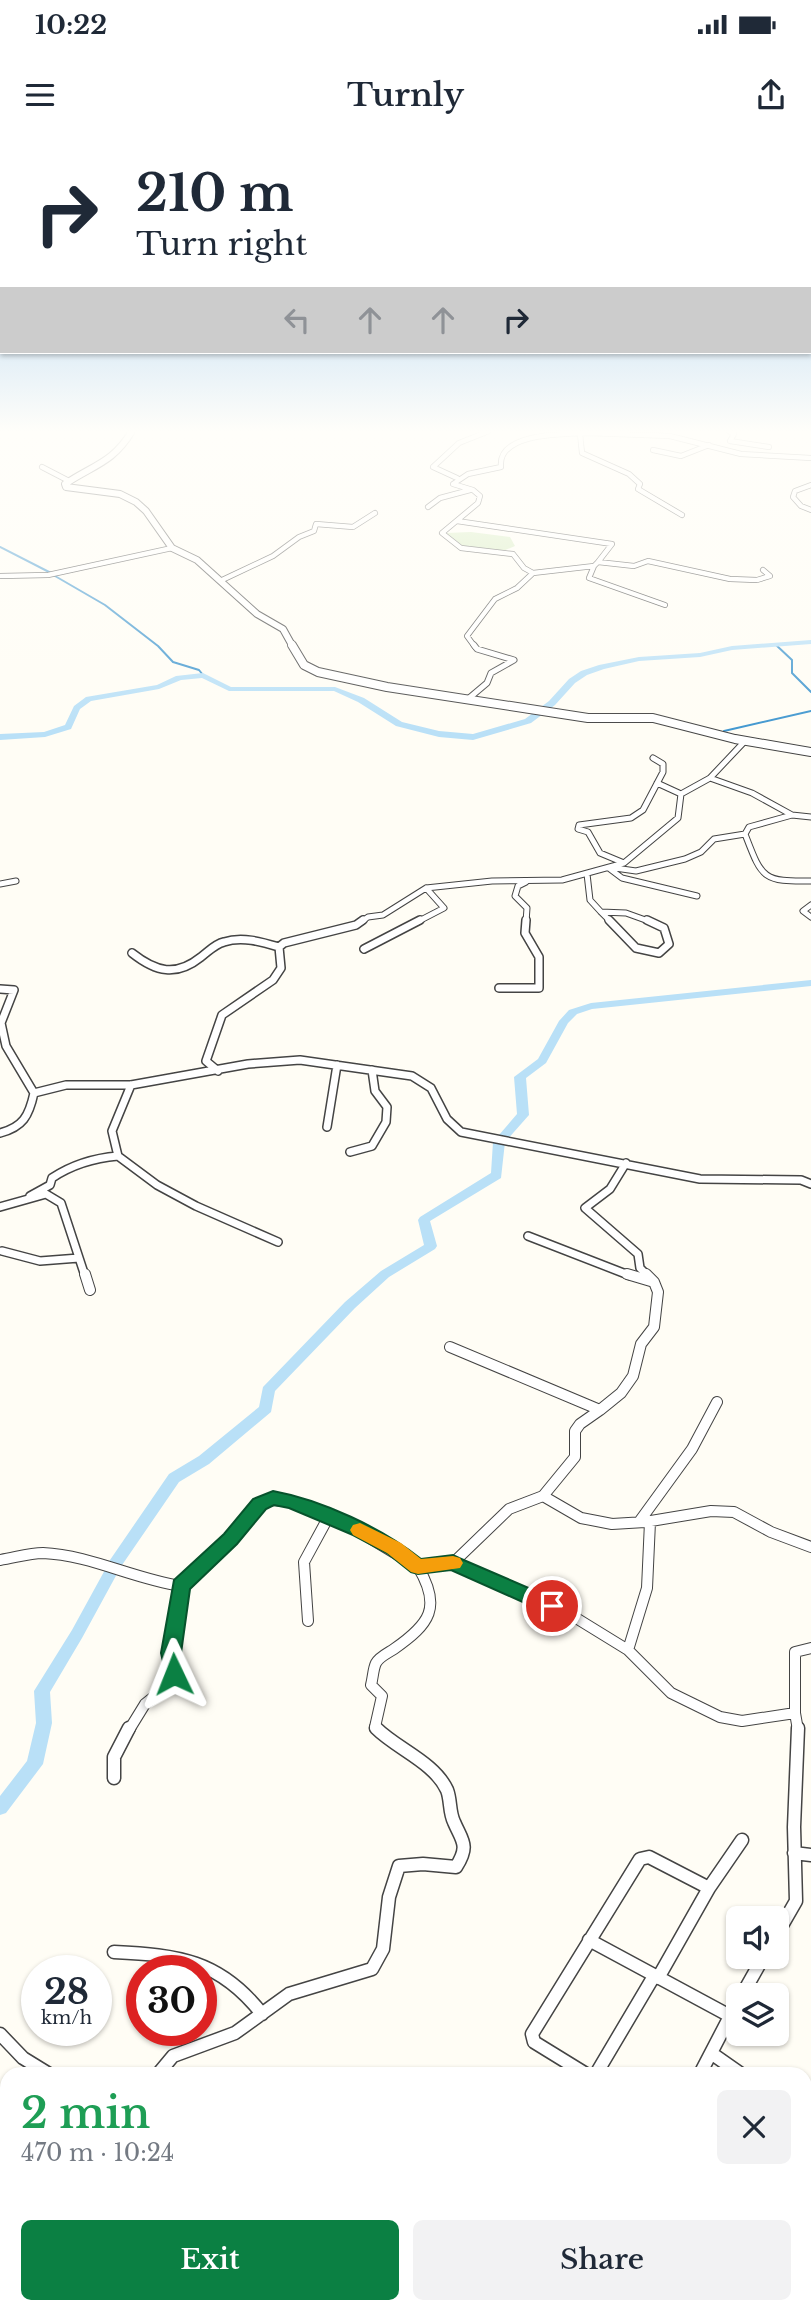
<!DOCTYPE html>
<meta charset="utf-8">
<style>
:root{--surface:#fff;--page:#f2f2f3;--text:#1f2937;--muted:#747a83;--accent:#0b8043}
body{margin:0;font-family:"Libre Baskerville",serif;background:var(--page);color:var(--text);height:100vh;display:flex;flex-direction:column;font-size:26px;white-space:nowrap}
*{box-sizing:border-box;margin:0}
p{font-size:23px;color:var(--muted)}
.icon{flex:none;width:38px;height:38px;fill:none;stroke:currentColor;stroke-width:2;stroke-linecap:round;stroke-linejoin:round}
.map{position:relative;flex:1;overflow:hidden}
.sheet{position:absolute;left:0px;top:1927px;width:812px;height:247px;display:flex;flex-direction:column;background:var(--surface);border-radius:21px 21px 0 0;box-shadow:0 2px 5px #0004}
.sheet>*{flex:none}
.guide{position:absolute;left:0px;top:0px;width:812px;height:214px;box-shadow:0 2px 5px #0004;background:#fff;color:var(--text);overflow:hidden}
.fabs{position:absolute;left:726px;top:1766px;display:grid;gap:14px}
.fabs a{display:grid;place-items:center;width:63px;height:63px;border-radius:10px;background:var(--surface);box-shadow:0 2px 5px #0004;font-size:35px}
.speed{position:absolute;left:21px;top:1815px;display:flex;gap:14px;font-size:35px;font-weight:700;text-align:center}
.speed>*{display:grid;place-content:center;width:91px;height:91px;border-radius:50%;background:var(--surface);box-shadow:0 2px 5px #0004;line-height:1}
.speed small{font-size:18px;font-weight:400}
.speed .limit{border:10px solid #d22;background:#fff;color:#111}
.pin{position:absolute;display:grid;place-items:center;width:60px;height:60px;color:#fff;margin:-30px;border:4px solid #fff;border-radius:50%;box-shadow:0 2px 7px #0007}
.me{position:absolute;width:77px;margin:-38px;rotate:358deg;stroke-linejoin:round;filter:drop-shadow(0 0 5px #0008)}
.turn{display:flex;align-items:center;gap:24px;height:147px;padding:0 21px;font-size:32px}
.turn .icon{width:91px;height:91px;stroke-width:2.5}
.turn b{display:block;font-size:49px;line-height:60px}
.lanes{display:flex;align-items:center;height:66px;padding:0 21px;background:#0003;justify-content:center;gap:35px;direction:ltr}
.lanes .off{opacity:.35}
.round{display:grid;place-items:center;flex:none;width:74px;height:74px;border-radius:10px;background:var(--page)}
.summary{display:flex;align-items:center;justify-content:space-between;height:119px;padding:0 21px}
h1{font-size:42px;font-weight:600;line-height:52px;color:#1e9e55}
.action{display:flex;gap:14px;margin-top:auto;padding:14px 21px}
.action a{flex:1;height:80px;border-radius:10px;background:var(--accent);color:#fff;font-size:28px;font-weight:600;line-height:80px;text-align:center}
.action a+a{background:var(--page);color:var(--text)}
.status{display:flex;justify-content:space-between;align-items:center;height:49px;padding:0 35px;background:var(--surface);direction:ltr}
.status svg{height:19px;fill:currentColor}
header{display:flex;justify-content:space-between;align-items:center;height:91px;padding:0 21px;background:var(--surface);font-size:32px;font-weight:600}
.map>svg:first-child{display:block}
.green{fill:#d5ebbd}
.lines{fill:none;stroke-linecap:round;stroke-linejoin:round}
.stream{stroke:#3f96cf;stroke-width:2}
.river{fill:#b9e0f7;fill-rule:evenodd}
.minor-far4-casing{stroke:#444;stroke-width:6}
.minor-far3-casing{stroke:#444;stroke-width:7}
.minor-far2-casing{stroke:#444;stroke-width:10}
.minor-far1-casing{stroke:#444;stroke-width:12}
.minor-casing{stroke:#444;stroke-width:15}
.tertiary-far1-casing{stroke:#444;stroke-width:8}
.tertiary-casing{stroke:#444;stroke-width:10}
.minor-far4{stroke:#fff;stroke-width:4.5}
.minor-far3{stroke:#fff;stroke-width:5}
.minor-far2{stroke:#fff;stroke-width:7}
.minor-far1{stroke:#fff;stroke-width:10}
.minor{stroke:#fff;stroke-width:12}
.tertiary-far1{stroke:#fff;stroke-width:6}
.tertiary{stroke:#fff;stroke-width:8}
.route{fill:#0b8043;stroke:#07532c;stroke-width:2}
.slow{fill:#f59e0b}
</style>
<div class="status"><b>10:22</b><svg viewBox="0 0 49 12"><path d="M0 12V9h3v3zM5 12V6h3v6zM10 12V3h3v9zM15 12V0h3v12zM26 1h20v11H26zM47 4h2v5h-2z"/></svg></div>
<header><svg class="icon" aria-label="menu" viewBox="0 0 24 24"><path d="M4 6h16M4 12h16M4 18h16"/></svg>Turnly<svg class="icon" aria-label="share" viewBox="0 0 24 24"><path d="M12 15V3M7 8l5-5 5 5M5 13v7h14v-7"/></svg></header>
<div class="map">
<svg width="811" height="2173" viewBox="0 0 811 2173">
<rect width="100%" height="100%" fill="#fffdf5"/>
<path class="green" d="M471,392l39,5 5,9 -12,5 -39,-4 -18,-14z"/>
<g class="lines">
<path class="stream" d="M0,407l51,26
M55,436l50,29 53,41 15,16 26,8 4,5
M776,505l16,15v13l19,19
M724,591l87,-20"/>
<path class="river" d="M811,500v4l-79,6 -32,7 -61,4 -35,8 -17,6 -12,8 -20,22 -24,18 -58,17 -34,-3 -43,-11 -38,-24 -24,-11h-105l-27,-13 -21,2 -22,9 -68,12 -11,8 -9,20 -26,8 -45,3v-6l44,-2 21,-7 9,-19 12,-9 71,-12 19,-9 27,-3 28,14h104l29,11 38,24 37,9 34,3 52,-15 24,-18 20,-22 12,-8 18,-6 40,-8 61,-4 32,-7z
M811,840v6l-219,23 -15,5 -9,9 -22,40 -20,15 3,37 -24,27 -4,36 -71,43 7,25 -2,3 -46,28 -34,31 -80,83 -4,21 -62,52 -30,18 -59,86 -3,1 1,3 -36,66 -32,54 2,31 -9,41 -37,49 -6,2v-19l27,-35 9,-38 -2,-32 38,-61 34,-62 3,-1 -1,-3 2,-4 59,-86 30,-18 60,-49 4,-20 82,-85 36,-31 43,-26 -6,-25 2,-3 71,-44 2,-31 24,-28 -3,-37 24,-18 21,-38 10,-11 22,-7z"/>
<g class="minor-far4-casing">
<path id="minor-far4" d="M590,291l-2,2 82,3 71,18 70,4
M729,291l5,3 -4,7 39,6
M580,294l2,19 47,21 11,10 -2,5 44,26
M653,310l28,6 28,-11
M42,327l27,14
M457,338l-24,-11 26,-24 30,-12
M811,345l-16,6 -2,6 8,9 10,4
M428,367l12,-9 30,-8
M457,381l155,23 -14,18
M594,426l-5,12 76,27
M533,433l61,-7 4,-4 36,4 14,-5 82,18 27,1 13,-4 -7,-6
M0,436l48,-1 124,-27
M220,441l53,-25 26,-19 15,-6 2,-7 37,3 22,-14
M475,507l-8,-11 28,-37 22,-11 16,-15 -9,-5 -11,-14 -52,-6 -19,-15 36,-30 2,-7 -7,-6 -20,-6 15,-10 33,-7c-4,-35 65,-33 87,-34"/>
</g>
<g class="minor-far3-casing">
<path id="minor-far3" d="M468,559l19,-16 4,-10 23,-13 -37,-11 -3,-4
M710,638l42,15 40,22
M681,654l29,-16 35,-37
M745,694c17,44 17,48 66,47
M624,723l54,-45 3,-24 -24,-11
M615,728l21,3 49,-12 16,-7 13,-13 31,-5 4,-7 43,-12 19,2
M610,729l12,9 75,18
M587,734l3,26 11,12
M0,744l16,-3
M811,765l-8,6 8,6
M601,772l10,10
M601,772l25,1 25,9
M361,782l7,-5 15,-2 43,-27 66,-7 70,-1 62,-17 -24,-10 -12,-21 -10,-3 1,-4 52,-7 12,-8 20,-38v-8l-10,-6
M417,782l27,-14 -18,-20
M526,782l1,-14 -12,-12 3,-10 8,-4"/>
</g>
<g class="minor-far2-casing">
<path id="minor-far2" d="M609,780l27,28 23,5 10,-9 -5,-16 -17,-8
M364,809l56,-29
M132,813c24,19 44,24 69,4 8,-6 14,-13 23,-15 18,-6 38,0 55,5
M499,848h40v-31l-14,-24 1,-13
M0,849l14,1 -13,33 5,23 28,47c-5,23 -11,34 -34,40
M218,931l-12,-10 16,-46 51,-35 8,-12 -2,-21 5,-4 72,-18 7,-5
M131,945l-19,46 6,25 39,29 39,21 82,36
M34,953l32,-8h65l117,-21 52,-4 112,16 19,12 16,31 14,13 239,47 101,1 10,4
M327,987l10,-62
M350,1012l22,-6 14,-24 1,-15 -12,-16 -3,-21
M626,1023l-16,26 -25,19 53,46 2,14 8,8
M30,1056l20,-11 2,-7c21,-14 42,-20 66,-22
M0,1067l46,-13 15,9 24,73
M528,1096l103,40
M2,1111l38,10 39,-3"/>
</g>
<g class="minor-far1-casing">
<path id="minor-far1" d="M85,1134l5,16
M627,1134l27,8
M450,1207l150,63 -20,14 -5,7v26l-32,39 -34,13 -56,54
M600,1270l21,-17 12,-17 8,-32 13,-17 4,-35 -4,-10 -8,-8
M543,1356l38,22 31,6 33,-2 66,-11 23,1 37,20 40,15
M639,1382l53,-73 25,-47
M0,1420c14,-2 29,-7 43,-7 47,2 91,26 138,33l51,-48 27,-34 14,-4 20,2 47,18 78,47 35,-4 123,55 52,32 43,43 49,24 22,4 53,-8
M308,1481l-4,-59 25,-46
M628,1510l19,-62 3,-66
M129,1590l16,-26 25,-20 4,-10 -3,-21 10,-67
M378,1590l-3,-3 7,-31 -11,-11c2,-7 2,-16 5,-22 3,-6 12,-10 18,-14 36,-25 48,-42 24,-82
M798,1590l-3,-17v-61l16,-4"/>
</g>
<g class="minor-casing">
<path id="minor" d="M114,1638v-21l15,-29
M794,1713l17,2
M777,1794l19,-33 -2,-74 4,-99
M589,1800l141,76
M114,1812c64,3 106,8 148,62
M658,1838l51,-90 33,-48
M742,1855l22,-39
M0,1894l23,24 26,16
M711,1913l30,21
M158,1934l15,-18 62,-23 54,-39 83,-25 11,-20 6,-52 10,-31 24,-2 33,3c14,-22 6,-26 -2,-45 -5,-10 -3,-22 -7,-32 -13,-28 -50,-41 -71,-62
M586,1934l-52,-32 -2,-8 108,-175 9,-2 60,31
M596,1934l58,-98
M700,1934l38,-73
M805,1978l6,4
M805,2037l6,-10
M207,2166l12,7
M295,2173l13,-7
M625,2173l4,-7
M720,2173l5,-7"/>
</g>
<g class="tertiary-far1-casing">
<path id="tertiary-far1" d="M132,291c-19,32 -39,34 -67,53l1,3 54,7 16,8 10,9 26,37 25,12 60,54 26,15 10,18"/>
</g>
<g class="tertiary-casing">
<path id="tertiary" d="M292,505l12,20 14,7 69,15 201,31h65l82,21 76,13"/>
</g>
<use href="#minor-far4" class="minor-far4"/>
<use href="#minor-far3" class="minor-far3"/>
<use href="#minor-far2" class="minor-far2"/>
<use href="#minor-far1" class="minor-far1"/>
<use href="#minor" class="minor"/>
<use href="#tertiary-far1" class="tertiary-far1"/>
<use href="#tertiary" class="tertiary"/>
</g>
<linearGradient id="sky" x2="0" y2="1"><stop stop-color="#95c6ee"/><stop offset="0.49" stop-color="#fffefa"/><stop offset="1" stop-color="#fffefa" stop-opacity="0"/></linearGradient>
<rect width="811" height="595" fill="url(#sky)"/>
<path class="route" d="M273,1351c49,9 109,37 148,68l32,-4 6,3 100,43 3,5 -3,6 -7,2 -7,-2 -94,-42 -33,4 -7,-2 -24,-19 -34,-18 -64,-27 -15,-3 -8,4 -29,35 -47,45 -9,64 3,21 -3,6 -7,3 -7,-3 -6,-27 13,-73 50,-46 29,-35z"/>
<path class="slow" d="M360,1383l41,20 20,16 32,-3 7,2 3,5 -3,5 -42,6 -7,-2 -24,-19 -34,-18 -3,-5 3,-5z"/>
</svg>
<div class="fabs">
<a><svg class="icon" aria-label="sound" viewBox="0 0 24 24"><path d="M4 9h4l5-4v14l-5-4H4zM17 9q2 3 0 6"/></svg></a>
<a><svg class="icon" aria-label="layers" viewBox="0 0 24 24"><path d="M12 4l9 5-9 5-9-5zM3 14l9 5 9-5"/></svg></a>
</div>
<div class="speed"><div>28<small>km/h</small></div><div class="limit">30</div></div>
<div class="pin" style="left:552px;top:1466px;background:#d93025"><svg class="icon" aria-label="arrive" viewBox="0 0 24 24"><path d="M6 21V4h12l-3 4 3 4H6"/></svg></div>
<svg class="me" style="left:174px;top:1534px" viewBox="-20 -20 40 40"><path d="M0-17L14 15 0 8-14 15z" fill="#0b8043" stroke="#fff" stroke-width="4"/></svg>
<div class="guide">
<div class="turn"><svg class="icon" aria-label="right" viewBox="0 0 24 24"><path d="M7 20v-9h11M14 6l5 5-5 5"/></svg><div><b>210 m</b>Turn right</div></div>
<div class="lanes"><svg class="icon off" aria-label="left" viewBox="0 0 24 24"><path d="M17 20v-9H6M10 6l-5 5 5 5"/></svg><svg class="icon off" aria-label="ahead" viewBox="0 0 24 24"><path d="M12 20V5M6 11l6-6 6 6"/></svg><svg class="icon off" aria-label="ahead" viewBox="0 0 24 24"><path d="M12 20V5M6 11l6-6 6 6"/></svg><svg class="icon" aria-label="right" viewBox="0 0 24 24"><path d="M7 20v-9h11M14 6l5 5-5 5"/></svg></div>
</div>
<section class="sheet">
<div class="summary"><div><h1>2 min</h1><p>470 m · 10:24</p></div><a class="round"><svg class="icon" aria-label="close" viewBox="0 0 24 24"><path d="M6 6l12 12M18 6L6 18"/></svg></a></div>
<div class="action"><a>Exit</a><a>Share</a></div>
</section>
</div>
